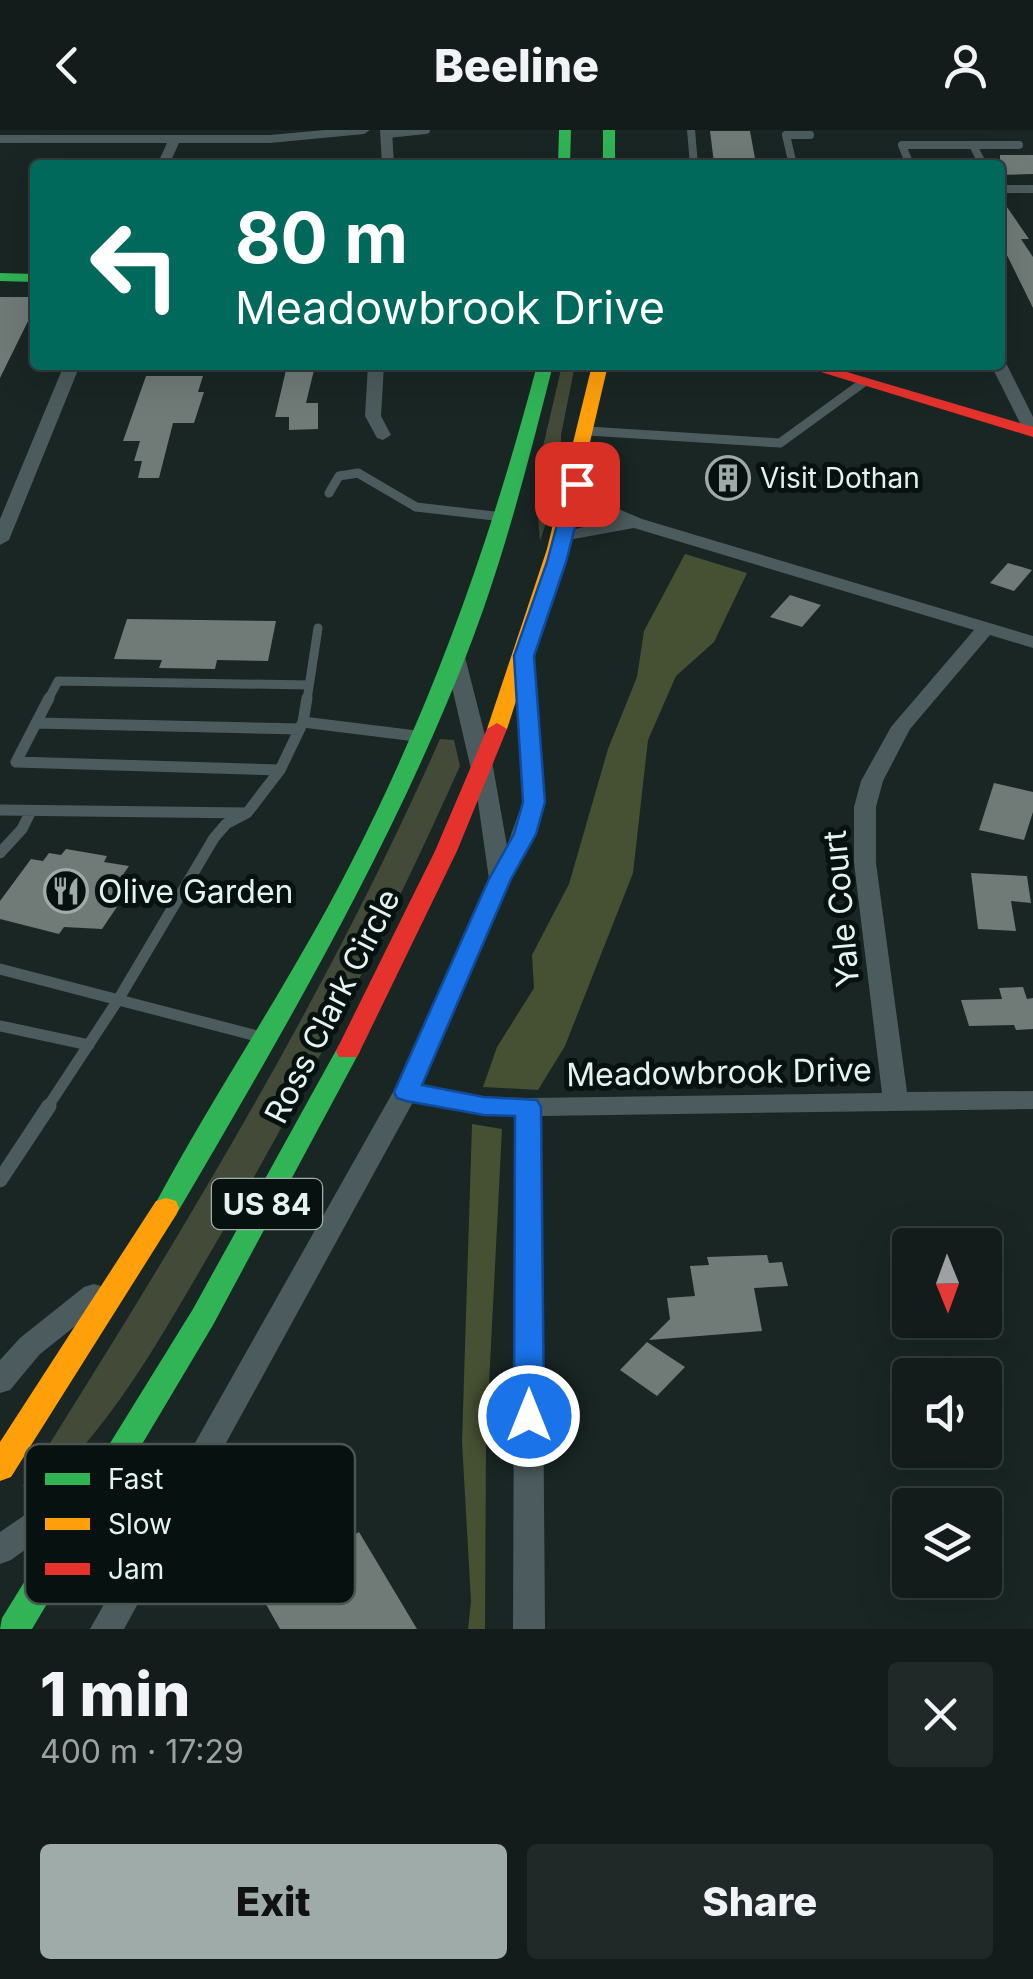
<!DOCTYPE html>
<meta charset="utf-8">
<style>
:root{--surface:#131c1b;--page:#202928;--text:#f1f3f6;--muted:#9da1a3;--line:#323a3a;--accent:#9eaba9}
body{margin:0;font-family:Inter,sans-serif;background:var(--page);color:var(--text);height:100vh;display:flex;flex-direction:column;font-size:38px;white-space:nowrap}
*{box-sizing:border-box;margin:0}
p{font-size:32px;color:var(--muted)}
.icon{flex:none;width:55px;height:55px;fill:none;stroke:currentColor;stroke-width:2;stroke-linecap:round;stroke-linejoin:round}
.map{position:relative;height:1499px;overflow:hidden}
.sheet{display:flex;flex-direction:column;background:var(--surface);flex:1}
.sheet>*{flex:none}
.banner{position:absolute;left:30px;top:30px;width:975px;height:210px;border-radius:10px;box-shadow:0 10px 40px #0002,0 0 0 2px var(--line);background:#00695c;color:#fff;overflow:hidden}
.needle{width:65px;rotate:179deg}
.buttons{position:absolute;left:892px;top:1098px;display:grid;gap:20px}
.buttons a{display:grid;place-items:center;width:110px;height:110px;border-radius:10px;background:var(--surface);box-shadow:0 10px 40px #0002,0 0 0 2px var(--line);font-size:50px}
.pin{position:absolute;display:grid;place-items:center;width:85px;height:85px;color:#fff;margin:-42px;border-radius:20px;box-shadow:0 5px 15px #0006}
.me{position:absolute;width:110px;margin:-55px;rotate:0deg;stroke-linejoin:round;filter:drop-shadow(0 0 8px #0008)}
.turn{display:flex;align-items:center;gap:35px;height:210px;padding:0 40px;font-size:45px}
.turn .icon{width:130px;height:130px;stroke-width:2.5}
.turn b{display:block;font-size:70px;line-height:85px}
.round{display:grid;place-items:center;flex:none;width:105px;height:105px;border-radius:10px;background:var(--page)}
.summary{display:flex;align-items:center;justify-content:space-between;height:170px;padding:0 40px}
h1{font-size:60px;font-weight:800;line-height:75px}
.primary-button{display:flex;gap:20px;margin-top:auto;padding:20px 40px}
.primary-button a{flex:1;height:115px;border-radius:10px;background:var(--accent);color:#111;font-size:40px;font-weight:800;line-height:115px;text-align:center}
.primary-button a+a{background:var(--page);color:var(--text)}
header{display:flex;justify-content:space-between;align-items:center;height:130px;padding:0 40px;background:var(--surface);font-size:45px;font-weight:800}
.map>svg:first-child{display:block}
.green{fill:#434a37}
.forest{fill:#465032}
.building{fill:#707a76}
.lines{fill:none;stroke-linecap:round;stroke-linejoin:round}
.lane-far3{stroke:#4c5b5d;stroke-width:8}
.lane-far2{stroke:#4c5b5d;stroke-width:9}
.lane-far1{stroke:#4c5b5d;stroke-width:11}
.lane{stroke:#4c5b5d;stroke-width:15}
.street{fill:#4c5b5d;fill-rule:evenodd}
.fast{fill:#30b455;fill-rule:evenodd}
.slow{fill:#ff9f0a;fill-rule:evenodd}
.jam{fill:#e5322d;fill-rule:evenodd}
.route{fill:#1a73e8;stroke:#114b97;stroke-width:2.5}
.labels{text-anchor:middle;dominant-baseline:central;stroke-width:10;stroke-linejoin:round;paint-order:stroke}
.far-poi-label{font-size:28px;fill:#e5f3f0;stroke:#07110f;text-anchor:start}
.shield{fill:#07110f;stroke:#a2afac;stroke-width:2.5}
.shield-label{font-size:30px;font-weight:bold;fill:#e5f3f0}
.poi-label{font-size:32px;fill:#e5f3f0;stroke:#07110f;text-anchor:start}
.street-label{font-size:32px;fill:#e5f3f0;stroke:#07110f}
.key{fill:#07110f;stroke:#4a5552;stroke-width:2.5}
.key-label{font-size:28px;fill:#e5f3f0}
</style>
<header><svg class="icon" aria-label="back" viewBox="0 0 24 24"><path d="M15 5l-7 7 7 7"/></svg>Beeline<svg class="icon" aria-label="person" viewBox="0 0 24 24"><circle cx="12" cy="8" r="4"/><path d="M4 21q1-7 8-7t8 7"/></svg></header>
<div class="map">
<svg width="1033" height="1499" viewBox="0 0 1033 1499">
<rect width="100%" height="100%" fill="#192624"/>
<path class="green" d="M562,235h13l-14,70v44l-21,62 -5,-60z
M440,609l14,1 6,26c-74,165 -155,326 -247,482 -52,89 -99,176 -176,247l-14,-9c152,-241 301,-485 417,-747z"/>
<path class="forest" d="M685,424l62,19 -33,69 -38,34 -28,64 -15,133 -68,173 -27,44 -55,-3 14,-40 37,-59 -2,-33 37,-71 39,-135 29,-72 7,-46z
M472,994l30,5 -16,314 -1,186h-17l3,-28 -9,-159z"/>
<path class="building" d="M710,1h40l6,33 -42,-1z
M1000,25h33v19l-33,1z
M1000,67l29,42h-8l12,18v51l-33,-67z
M0,167h35v10l-35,71z
M286,240h28l-8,33h12v26l-29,1v-13h-14z
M146,246h57l-5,16h6l-10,31h-21l-14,55h-21l4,-17h-8l6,-20h-17z
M1008,433l24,7 -18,21 -24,-8z
M790,465l31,10 -19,22 -32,-10z
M127,489l149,2 -8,40 -51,-1 -2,9 -56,-1 3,-8 -48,-1z
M994,653l39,9v20l-9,28 -45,-10z
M66,719l41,7 -3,6 25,4 -16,23 14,3 -25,37 -38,-2 -5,7 -59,-15v-18l31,-42 12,2 6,-8 12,2z
M971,743l56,3 4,27 -20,-2 5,30 -38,-2z
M1023,857l4,12 6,-1v31l-17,1 -2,-5 -45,1 -8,-26 41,-1 -3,-11z
M767,1125l2,8 13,-1 6,24 -34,2 8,43 -113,9 21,-21 -3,-21 28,-2 -5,-30 19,-1 -2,-8z
M647,1212l38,25 -28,29 -37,-26z
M359,1402l58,97h-137l-17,-30 9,-22z"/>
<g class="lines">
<path class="lane-far3" d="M691,0l3,35
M387,4l39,-4
M973,15h46
M793,35l-7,-30h24
M910,35l-8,-20h71l10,20"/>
<path class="lane-far2" d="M588,301l192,12 84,-61
M329,363l10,-17 19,-3 58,34 87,10
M48,570l10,-19 251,4
M307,570l11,-72"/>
<path class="lane-far1" d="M49,568l-33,64 264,8 23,-48
M307,568l-4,24 113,14
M36,593l264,6
M0,680l247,3 -21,11 -12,14 -96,162 -71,108
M247,683l33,-43
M0,723l22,-24 9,-18
M0,839l261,68
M0,896l89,19"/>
<path class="lane" d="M0,1050l49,-74"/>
<path class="street" d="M325,0h45l-6,4 -94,9h-91l-10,22h-12l10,-22h-167v-8h270z
M380,0h12l2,35h-12z
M1000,55h33v8h-33z
M1000,231l7,4 26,52v19l-9,-5 -33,-66h9z
M64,235h16l-71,175 -9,5v-26z
M368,235h16l-3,51 10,19 -8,5 -6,-2 -12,-22z
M574,360l68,29 391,117v12l-43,-13 -80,94 -27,52 -7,26v56l31,229 126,-1v18l-492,7 4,513h-32l2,-513 -31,-1 -71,-13 -289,527h-34l303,-537 96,-213 -12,-84 -32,-138 3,-4h14l3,4 28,110 14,79 16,-45 -9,-132 10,-6 10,6 11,132 -9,33 -25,45 -89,207 62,11 44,1 354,-5 -28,-230v-56l7,-26 30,-54 83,-97 -340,-102 -77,14v-8l57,-15 -46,-20v-8z
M94,1154l10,3 4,8 -4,8 -64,51 -30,36 -10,3v-33l20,-22 64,-51z
M82,1346l11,4 4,10 -4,10 -82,60 -11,4v-32z"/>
<path class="fast" d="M559,0h12l-1,35h-12z
M603,0h12v35h-12z
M0,143l35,1v8l-35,-1z
M537,235h16c-25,98 -50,197 -87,291 -77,196 -184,378 -290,559l-10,3 -10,-3 -3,-7c62,-116 136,-224 196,-341 83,-161 142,-327 188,-502z
M348,912l9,3 3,6 -147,274 -181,304h-32l2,-11 191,-309 146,-264z"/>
<path class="slow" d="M592,235h16l-43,184 -58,180 -10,6 -7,-2 -3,-4 60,-180z
M166,1068l10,3 3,7 -3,7 -165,262 -11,4v-39l156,-241z"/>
<path class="jam" d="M798,235h25l210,62v10z
M497,593l10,6 -50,122 -97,200 -3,6h-18l-3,-6 99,-200 52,-122z"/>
</g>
<path class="route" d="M577,348l9,6 -20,78 -32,94 11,146 -9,32 -25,45 -89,206 62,12 53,3 4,7 3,309 -4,9 -11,4 -10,-4 -5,-9 1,-300 -31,-1 -78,-14 -9,-3 -3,-6 95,-213 25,-45 9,-32 -9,-146 33,-94 21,-78z"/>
<defs>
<g id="building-ring" transform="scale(2.25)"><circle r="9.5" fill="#07110f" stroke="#9eaba9" stroke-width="1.5"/><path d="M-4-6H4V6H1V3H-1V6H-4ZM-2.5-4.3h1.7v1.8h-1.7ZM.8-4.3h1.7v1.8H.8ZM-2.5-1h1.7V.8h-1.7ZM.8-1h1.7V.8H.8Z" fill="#9eaba9"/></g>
<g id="restaurant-ring" transform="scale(2.25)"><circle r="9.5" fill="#07110f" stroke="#9eaba9" stroke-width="1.5"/><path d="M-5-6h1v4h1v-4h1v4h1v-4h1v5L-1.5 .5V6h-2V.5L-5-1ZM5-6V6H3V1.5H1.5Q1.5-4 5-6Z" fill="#9eaba9"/></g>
</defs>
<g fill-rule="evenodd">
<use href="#building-ring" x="728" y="348"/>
<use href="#restaurant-ring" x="66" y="761"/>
</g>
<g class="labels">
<g class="far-poi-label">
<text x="760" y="348">Visit Dothan</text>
</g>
<rect class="shield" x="212" y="1049" width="110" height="50" rx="8"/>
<g class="shield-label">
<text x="267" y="1074">US 84</text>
</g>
<g class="poi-label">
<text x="98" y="761">Olive Garden</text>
</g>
<g class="street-label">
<text transform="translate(841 779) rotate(-95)">Yale Court</text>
<text transform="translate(332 876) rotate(-63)">Ross Clark Circle</text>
<text transform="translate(719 942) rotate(-1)">Meadowbrook Drive</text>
</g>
</g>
<rect x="25" y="1314" width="330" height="160" rx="15" class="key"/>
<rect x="45" y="1343" width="45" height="12" fill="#30b455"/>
<rect x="45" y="1388" width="45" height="12" fill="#ff9f0a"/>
<rect x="45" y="1433" width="45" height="12" fill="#e5322d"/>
<g class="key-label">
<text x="108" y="1359">Fast</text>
<text x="108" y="1404">Slow</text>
<text x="108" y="1449">Jam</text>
</g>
</svg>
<div class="buttons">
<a><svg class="needle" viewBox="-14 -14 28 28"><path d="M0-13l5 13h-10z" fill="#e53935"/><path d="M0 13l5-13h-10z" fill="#9da1a3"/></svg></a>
<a><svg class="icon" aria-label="sound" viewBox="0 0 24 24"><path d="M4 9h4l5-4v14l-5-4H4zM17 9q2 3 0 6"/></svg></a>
<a><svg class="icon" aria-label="layers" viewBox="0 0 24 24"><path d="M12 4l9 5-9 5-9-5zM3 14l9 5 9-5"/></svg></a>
</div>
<div class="pin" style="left:577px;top:354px;background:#d93025"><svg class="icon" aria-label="arrive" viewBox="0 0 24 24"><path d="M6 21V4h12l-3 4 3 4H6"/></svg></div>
<svg class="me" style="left:529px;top:1286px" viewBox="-20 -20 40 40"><circle r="17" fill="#1a73e8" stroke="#fff" stroke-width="3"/><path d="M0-11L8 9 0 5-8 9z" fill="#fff"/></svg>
<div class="banner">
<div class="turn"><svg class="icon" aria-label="left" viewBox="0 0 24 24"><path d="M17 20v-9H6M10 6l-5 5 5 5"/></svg><div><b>80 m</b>Meadowbrook Drive</div></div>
</div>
</div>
<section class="sheet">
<div class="summary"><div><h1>1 min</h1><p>400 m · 17:29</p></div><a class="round"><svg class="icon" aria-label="close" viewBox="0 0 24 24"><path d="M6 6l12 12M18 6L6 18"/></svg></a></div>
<div class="primary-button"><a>Exit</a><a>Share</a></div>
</section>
